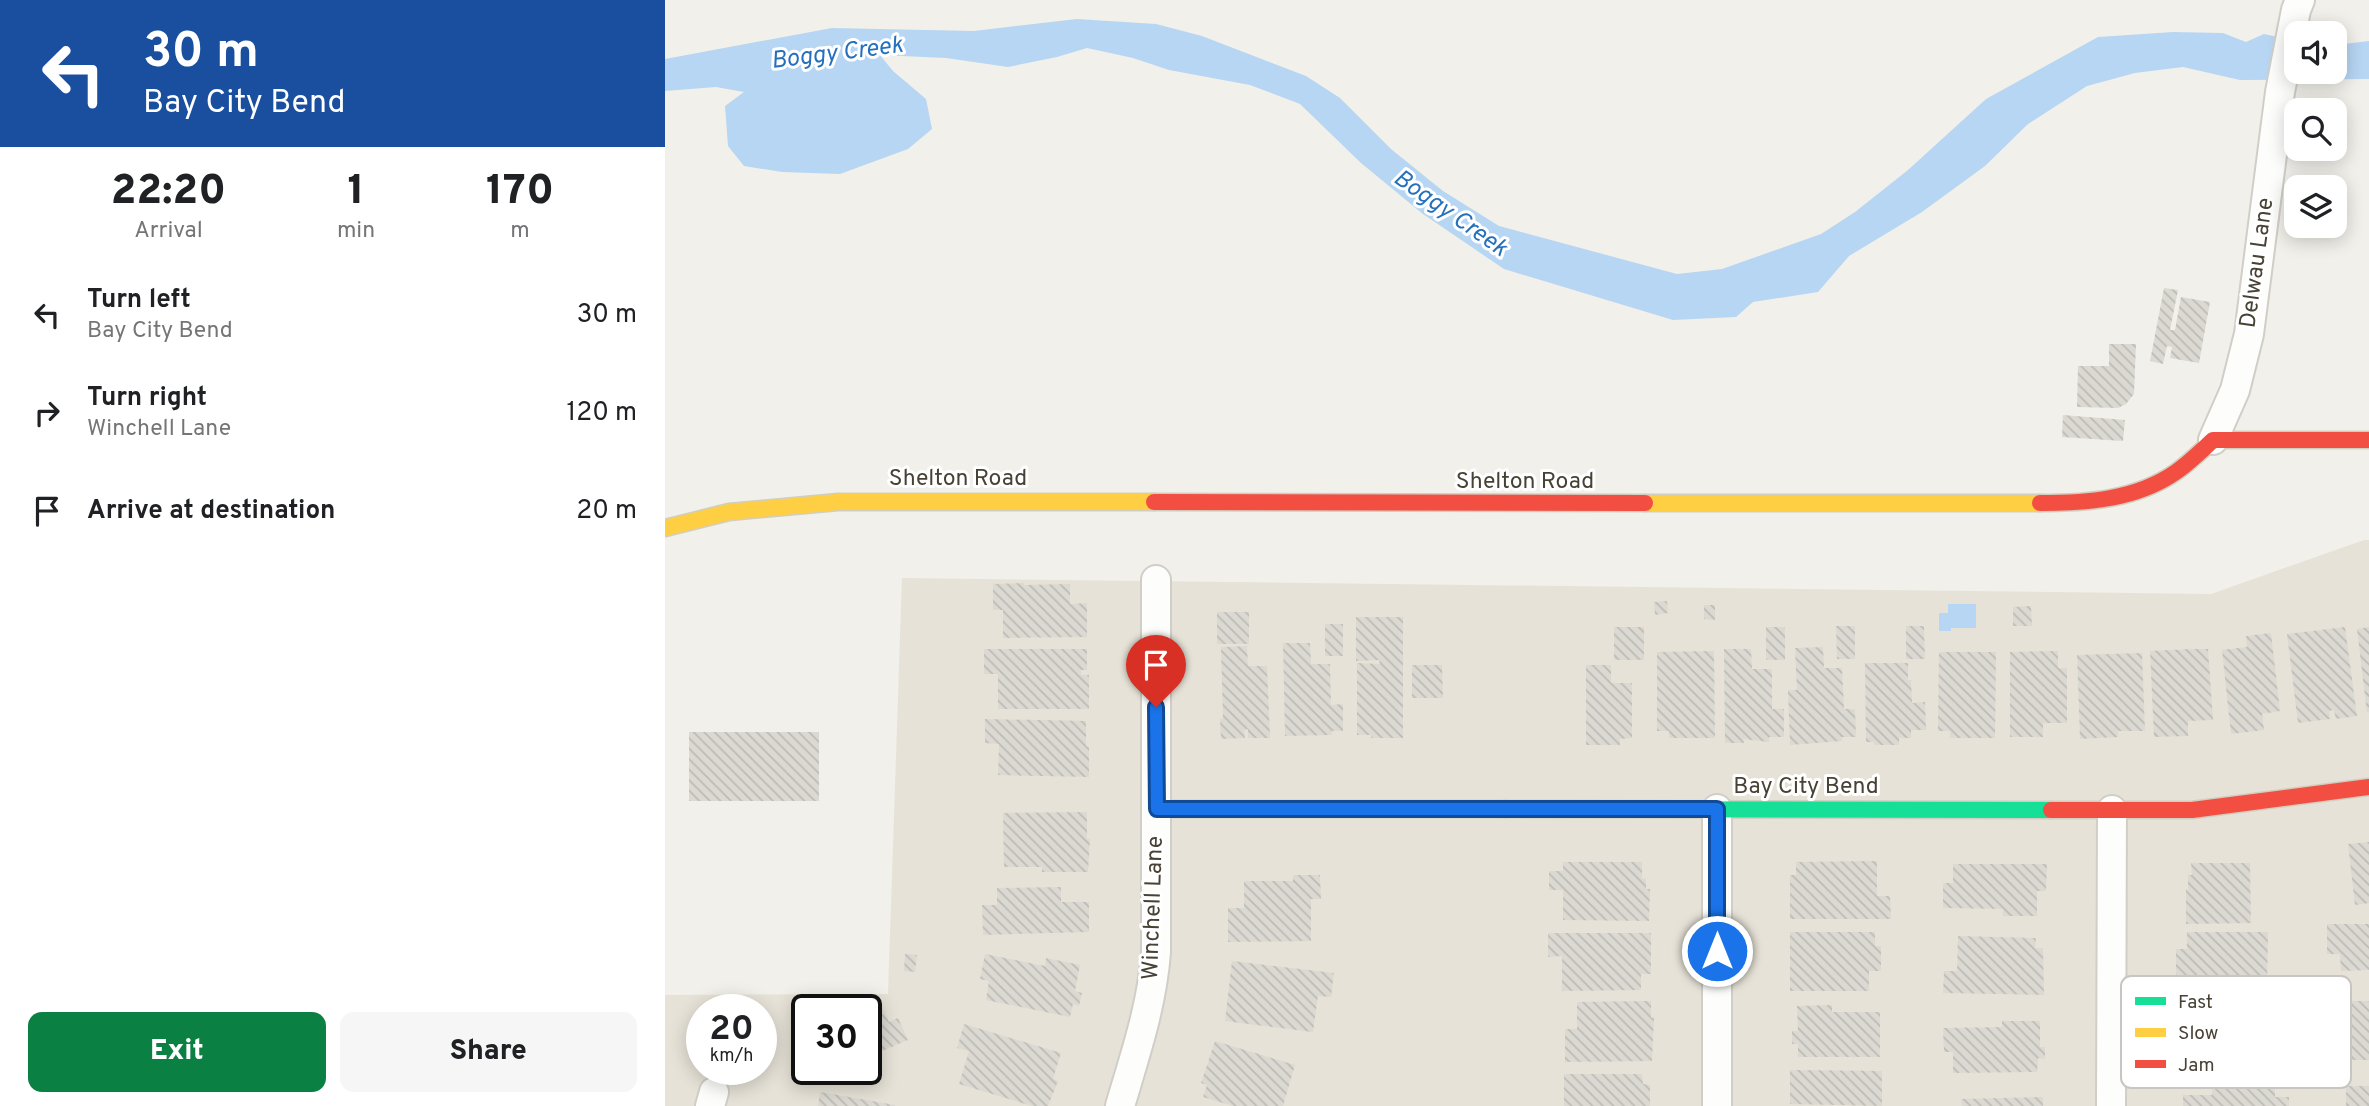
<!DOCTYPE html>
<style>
:root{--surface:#fff;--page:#f6f6f6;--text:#202124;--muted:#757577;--accent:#0b8043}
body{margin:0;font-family:Overpass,sans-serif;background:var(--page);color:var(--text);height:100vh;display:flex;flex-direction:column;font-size:26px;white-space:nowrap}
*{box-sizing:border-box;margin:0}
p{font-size:23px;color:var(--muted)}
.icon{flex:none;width:38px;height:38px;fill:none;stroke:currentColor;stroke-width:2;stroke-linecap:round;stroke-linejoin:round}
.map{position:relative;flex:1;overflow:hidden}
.drawer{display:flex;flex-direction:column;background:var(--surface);width:665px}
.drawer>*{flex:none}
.hud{background:#1a4fa0;color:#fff;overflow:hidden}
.buttons{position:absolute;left:1619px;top:21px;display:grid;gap:14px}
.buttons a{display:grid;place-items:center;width:63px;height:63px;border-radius:14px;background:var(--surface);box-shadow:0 4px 18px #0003;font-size:35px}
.speed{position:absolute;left:21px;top:994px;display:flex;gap:14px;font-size:35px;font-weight:700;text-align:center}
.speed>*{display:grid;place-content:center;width:91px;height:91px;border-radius:50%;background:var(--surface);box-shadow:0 4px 18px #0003;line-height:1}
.speed small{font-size:18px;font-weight:400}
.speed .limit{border:4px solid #111;border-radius:10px;background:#fff;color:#111}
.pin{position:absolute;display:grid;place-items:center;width:60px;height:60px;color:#fff;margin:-72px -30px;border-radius:50% 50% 50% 0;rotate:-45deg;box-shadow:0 0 7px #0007}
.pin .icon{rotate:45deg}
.me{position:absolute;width:77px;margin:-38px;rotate:0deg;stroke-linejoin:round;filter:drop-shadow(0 0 5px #0008)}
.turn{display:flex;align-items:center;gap:24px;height:147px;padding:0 28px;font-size:32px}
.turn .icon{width:91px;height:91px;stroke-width:2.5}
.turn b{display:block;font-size:49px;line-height:60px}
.eta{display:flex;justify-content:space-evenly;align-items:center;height:119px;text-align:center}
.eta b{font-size:42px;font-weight:800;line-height:49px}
.button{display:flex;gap:14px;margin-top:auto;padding:14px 28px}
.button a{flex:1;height:80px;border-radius:14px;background:var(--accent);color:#fff;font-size:28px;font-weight:800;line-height:80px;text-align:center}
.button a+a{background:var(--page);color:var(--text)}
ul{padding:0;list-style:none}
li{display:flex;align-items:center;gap:21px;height:98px;padding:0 28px}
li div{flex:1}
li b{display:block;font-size:26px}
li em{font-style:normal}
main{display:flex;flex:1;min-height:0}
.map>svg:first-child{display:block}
.residential{fill:#e6e2d7;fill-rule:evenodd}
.water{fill:#b7d6f3}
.building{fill:url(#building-back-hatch)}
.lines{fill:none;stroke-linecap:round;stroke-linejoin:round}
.street-casing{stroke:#d0cec7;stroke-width:32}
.fast-casing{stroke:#d1cec0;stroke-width:19}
.slow-casing{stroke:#d1cec0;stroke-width:19}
.jam-casing{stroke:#d1cec0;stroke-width:19}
.street{stroke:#fdfdfc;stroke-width:28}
.fast{stroke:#16e098;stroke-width:16}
.slow{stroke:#ffcf43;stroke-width:16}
.jam{stroke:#f24e42;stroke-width:16}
.route-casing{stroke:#114b97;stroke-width:18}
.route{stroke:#1a73e8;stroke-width:12}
.labels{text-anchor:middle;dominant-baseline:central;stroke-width:6;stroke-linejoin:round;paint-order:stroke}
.street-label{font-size:23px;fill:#484235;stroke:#fff}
.water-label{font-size:24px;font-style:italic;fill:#2470be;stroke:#fff}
.key{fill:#fff;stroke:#c8c6c2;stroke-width:2}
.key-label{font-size:19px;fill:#484235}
</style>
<main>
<section class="drawer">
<div class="hud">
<div class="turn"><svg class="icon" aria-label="left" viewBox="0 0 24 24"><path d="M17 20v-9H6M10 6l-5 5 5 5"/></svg><div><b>30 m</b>Bay City Bend</div></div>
</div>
<div class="eta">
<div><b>22:20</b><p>Arrival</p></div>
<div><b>1</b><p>min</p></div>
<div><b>170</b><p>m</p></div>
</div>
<ul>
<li><svg class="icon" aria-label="left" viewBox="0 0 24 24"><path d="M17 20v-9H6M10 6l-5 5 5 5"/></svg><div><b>Turn left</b><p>Bay City Bend</p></div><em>30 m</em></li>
<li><svg class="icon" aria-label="right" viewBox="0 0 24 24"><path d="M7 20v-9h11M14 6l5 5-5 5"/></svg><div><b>Turn right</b><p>Winchell Lane</p></div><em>120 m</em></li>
<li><svg class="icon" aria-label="arrive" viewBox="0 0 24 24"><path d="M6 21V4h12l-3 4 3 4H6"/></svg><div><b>Arrive at destination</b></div><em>20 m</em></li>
</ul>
<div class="button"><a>Exit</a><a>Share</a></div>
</section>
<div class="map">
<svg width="1704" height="1106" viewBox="0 0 1704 1106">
<defs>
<pattern id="building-back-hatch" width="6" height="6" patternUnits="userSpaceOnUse" patternTransform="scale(1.75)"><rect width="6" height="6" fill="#dbd9d2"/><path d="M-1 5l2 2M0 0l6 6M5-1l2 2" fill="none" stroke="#bdbbb5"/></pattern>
</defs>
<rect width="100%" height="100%" fill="#f2f0ea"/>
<path class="residential" d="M1699,540h5v566h-1704v-111l223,-1 14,-416 1309,16zM37,1010h59v59h-59zM142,1010h59v59h-59z"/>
<path class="water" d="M412,19l79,5 46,12 104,40 34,22 51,51 52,42 56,35 178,48 45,-5 99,-35 34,-22 53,-42 78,-71 112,-62 75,-5 50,1 23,9 18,-8 32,7v31h39v-27l34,-4v38l-129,1 -57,-13 -48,6 -48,13 -59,38 -43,42 -63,46 -73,44 -31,36 -65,10 -17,15 -63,3 -169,-51 -81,-55 -62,-51 -61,-59 -50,-19 -81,-15 -36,-12 -46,-10 -30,9 -49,10 -62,-9 -66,-3 13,16 33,28 6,30 -24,20 -68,25 -58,-2 -38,-6 -16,-20 -3,-40 19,-14 -28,-5 -51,4v-32l167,-31 142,3z
M1283,604h28v24h-25v3h-12v-18h9z"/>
<path class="building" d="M1499,288l14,2 -8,40h5l6,-33 29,5 -11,61 -29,-5 2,-11 -5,-1 -4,18 -13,-3z
M1444,344h27l-2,50 -8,10 -8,4 -41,-1 1,-41h31z
M1398,415l62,5 -2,21 -61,-4z
M359,583v2l46,-1v20l17,-1v34l-84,1v-28h-10v-26z
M1002,601l1,12 -13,2 -1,-13z
M1039,605h11v15l-11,-1z
M1366,606l1,20h-19v-19z
M552,612h32v32h-32z
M691,617h47v121h-32v-3h-14v-72l23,1 -1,-4 -23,1z
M660,624h18v32h-18z
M1171,626h19v33h-18z
M1241,626h18l1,33h-19z
M949,627h30v33h-30z
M1101,627h19v33h-19z
M1680,627l12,89 -21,3 -2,-9 -5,1 1,8 -32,4 -11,-89z
M1704,627v85l-2,1 -10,-84z
M1606,633l9,78 -18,3 2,16 -33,4 -9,-84 25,-3 -1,-11z
M618,643h27l1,21h19l1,41 12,-1v27h-11v4l-47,1z
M582,646l1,20h19l3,72h-22v-9l-4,1 1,8 -24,1 -1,-20h3l-2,-72z
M1158,647l1,21h18l2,41h11l1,28h-14v4l-52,4 -2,-55h9l-2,-42z
M319,649h103v21h-6v5h8v34h-91v-35h-14z
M1059,649h27l1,20h20v40h12v28h-15v5l-26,-3 1,4h-19z
M1527,649h16l5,71 -25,1v15l-34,1 -4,-86z
M1049,651l1,87h-46v-7h-12v-79z
M1393,651v17h9v55h-24v14h-33v-85z
M1274,652h57l-1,86h-45v-7h-12z
M1477,653l3,78h-27v6l-38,2 -3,-84z
M1200,663h43v17h3l1,23 13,-1 1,28h-15v8h-12v7h-25v-3h-8z
M747,665h30l1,33h-31z
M921,665h25v18h21v55l-12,1v6h-34z
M320,719l101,2v25l3,1v30l-91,-2 1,-31 -14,-1z
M24,732h130v69h-130z
M422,812v27h3l-2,33h-46v-5h-38l-1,-54z
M1704,842v61l-14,2 -7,-61z
M1212,861v35h13l1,23h-101v-44h6v-13z
M898,862h79v16l4,1v10h4l-1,32 -86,-1v-30h-14v-19h14z
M1526,863h59l1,60 -65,1v-35l2,1v-15h4z
M1288,864h94l-1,27h-9v25h-34v-7l-60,-1v-25h10z
M628,875h27l1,24h-10v42l-83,1v-34h16v-27h49z
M396,887v15h28v30l-106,3 -1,-30h15v-17z
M1662,924h42v46l-28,1 -1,-17h-13z
M1125,932h85v14h6v25h-12v20h-79z
M1522,932h81l-1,58h-91v-41h11z
M883,933h103v41h-10v16l-79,1v-35l-14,1z
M1293,936l78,2 -1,10h8l1,47 -101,-2 1,-22h13z
M240,954l12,1 -2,17 -11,-1z
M320,954l60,12 1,-8 34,7 -5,26 7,2 -3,13 -6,-2 -3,13 -84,-17 3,-19 -9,-2z
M567,961l102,12 -3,24 -13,-1 -5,36 -88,-11z
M214,1000l10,22 9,-4 10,22 -42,18v-48h-10z
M986,1001v17l3,-1 -2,44 -87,1v-33h12v-27z
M1682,1001h22v59h-35v-24h15z
M1167,1005v7h48v45h-82v-13h-6v-13h6l-1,-25z
M1337,1021h38v26h5v12l-7,-1 -1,14 -84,1v-21h-9l-1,-24 59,-1z
M299,1024l97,29 -8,26 5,2 -10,25h-16l-73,-22 10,-33 -12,-3z
M142,1032v36l-13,-31z
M550,1041l80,24 -12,41h-50l-30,-9 4,-12 -6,-2z
M1125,1070l92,1v35l-92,-2z
M899,1074h78l1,10 7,1v21h-86z
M1547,1081h63v16h14v9h-106v-11h29z
M1681,1086h23v20h-23z
M155,1092l75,13v1h-77z
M1378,1097v9h-81l-1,-7z"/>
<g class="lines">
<g class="street-casing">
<path id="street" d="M1548,440l22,-50 14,-56 31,-242 16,-82 4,-10
M1052,809v297
M45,1106l4,-14
M455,1106c15,-51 32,-100 36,-154v-372
M1446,1106l1,-296"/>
</g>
<g class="fast-casing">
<path id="fast" d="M840,809l546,1"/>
</g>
<g class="slow-casing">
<path id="slow" d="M980,503h395
M0,528l64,-16 109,-10h316"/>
</g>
<g class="jam-casing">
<path id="jam" d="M489,502l491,1
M1375,503c46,0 96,-3 136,-31 13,-9 25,-21 37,-32h156
M492,809h348
M1386,810h141l177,-23"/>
</g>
<use href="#street" class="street"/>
<use href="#fast" class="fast"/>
<use href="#slow" class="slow"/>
<use href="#jam" class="jam"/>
</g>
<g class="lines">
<g class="route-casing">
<path id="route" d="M491,707l1,102h560v142"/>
</g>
<use href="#route" class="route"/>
</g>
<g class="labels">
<g class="street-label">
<text transform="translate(1593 263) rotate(-82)">Delwau Lane</text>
<text x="293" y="479">Shelton Road</text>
<text x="860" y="482">Shelton Road</text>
<text x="1141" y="787">Bay City Bend</text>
<text transform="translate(489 908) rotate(-88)">Winchell Lane</text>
</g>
<g class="water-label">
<text transform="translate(172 54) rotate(-7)">Boggy Creek</text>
<text transform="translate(785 214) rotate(35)">Boggy Creek</text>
</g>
</g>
<rect x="1456" y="976" width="230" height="112" rx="10" class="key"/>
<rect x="1470" y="997" width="31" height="8" fill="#16e098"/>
<rect x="1470" y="1028" width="31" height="9" fill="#ffcf43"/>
<rect x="1470" y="1060" width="31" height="8" fill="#f24e42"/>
<g class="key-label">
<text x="1513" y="1008">Fast</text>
<text x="1513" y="1039">Slow</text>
<text x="1513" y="1071">Jam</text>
</g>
</svg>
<div class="buttons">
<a><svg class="icon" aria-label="sound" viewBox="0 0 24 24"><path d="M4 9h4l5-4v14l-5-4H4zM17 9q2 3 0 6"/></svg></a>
<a><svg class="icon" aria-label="search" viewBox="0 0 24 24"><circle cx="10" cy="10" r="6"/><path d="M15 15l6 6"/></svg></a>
<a><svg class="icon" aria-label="layers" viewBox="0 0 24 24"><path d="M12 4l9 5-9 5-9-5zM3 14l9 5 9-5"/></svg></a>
</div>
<div class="speed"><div>20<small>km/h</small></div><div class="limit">30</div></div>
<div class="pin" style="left:491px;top:707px;background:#d93025"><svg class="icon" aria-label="arrive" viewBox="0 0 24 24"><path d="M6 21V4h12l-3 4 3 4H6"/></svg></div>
<svg class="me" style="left:1052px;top:951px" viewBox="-20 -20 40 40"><circle r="17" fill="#1a73e8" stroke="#fff" stroke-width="3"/><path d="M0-11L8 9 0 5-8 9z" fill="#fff"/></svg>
</div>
</main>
